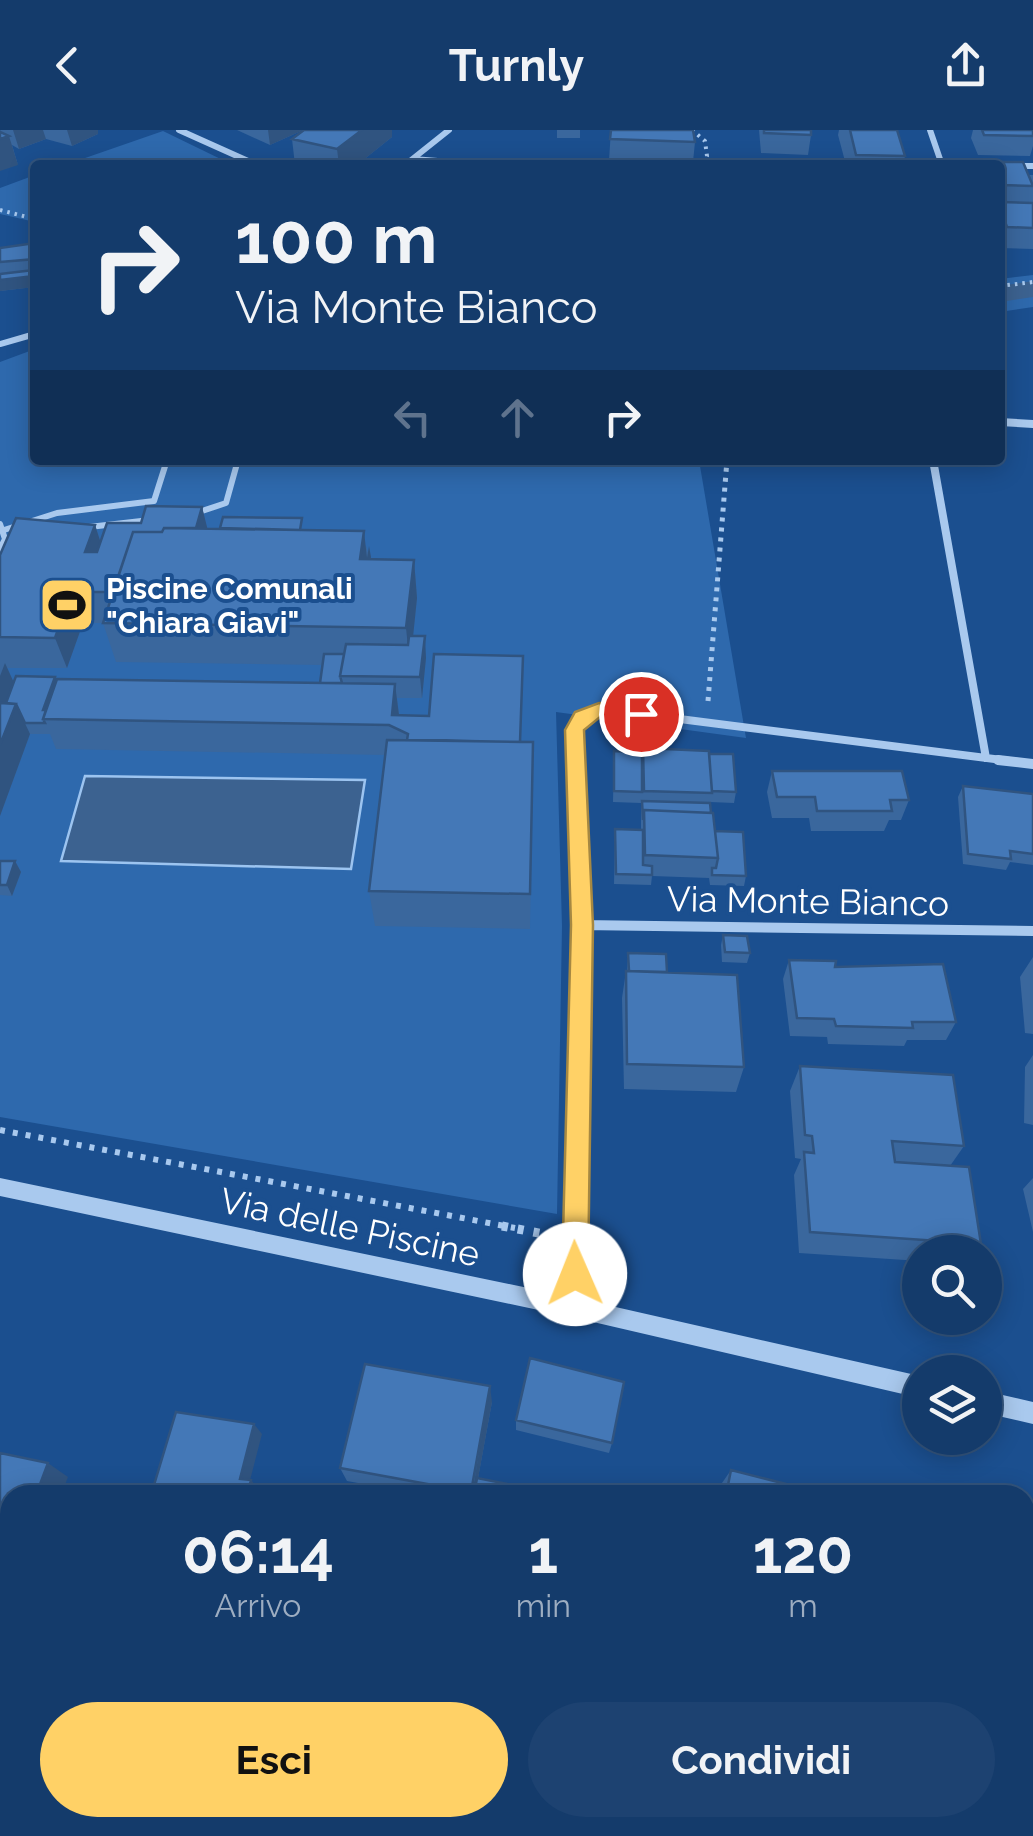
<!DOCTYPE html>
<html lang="it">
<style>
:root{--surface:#143b6b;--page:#1d4271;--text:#f1f3f6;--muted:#9dadc1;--line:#33557e;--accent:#ffd166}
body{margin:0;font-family:Raleway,sans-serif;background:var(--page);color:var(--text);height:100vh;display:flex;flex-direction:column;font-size:38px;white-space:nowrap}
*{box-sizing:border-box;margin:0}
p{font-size:32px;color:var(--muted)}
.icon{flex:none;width:55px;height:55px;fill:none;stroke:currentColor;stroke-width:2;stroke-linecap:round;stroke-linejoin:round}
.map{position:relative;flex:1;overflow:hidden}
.details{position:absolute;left:0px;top:1355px;width:1035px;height:352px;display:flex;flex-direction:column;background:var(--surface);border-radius:30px 30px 0 0;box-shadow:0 5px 25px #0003,0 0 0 2px var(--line)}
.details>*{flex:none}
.guide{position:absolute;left:30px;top:30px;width:975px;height:305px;border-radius:10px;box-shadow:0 5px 25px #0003,0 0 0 2px var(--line);background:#143b6b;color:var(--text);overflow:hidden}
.fabs{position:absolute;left:902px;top:1105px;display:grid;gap:20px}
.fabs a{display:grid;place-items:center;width:100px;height:100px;border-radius:50%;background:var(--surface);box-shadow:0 5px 25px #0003,0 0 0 2px var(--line);font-size:50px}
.pin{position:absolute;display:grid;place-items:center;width:85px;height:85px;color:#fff;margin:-42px;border:5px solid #fff;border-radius:50%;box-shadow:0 2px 10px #0007}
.me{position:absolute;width:110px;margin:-55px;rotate:359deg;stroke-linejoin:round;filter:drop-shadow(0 0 8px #0008)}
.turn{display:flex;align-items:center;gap:35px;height:210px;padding:0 40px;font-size:45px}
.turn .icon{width:130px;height:130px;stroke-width:2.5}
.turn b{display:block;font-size:70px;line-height:85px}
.lanes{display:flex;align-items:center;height:95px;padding:0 40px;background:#0003;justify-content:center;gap:50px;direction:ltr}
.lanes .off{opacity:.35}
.eta{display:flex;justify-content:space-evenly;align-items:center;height:170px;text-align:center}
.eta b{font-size:60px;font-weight:700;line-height:70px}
.cta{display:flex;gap:20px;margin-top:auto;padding:20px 40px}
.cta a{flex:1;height:115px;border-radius:60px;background:var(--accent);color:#111;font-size:40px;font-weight:700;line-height:115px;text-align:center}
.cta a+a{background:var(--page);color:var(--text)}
header{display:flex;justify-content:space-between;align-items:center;height:130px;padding:0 40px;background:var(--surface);font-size:45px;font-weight:700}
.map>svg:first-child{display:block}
.green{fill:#2e69ad}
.water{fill:#3c6290;stroke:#9cc4f0;stroke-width:2.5}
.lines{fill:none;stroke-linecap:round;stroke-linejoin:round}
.canal{fill:#3c6290;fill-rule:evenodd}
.path-far3{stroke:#a9c9ee;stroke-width:4;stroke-dasharray:2.5 5;stroke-linecap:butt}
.path-far2{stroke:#a9c9ee;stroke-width:5;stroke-dasharray:4 6;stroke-linecap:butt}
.path-far1{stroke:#a9c9ee;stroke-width:6;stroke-dasharray:5 8;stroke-linecap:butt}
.path{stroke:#a9c9ee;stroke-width:9;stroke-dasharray:6 10;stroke-linecap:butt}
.service{stroke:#a9c9ee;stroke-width:6}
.minor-far3{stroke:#a9c9ee;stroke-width:6}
.minor-far2{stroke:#a9c9ee;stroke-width:8}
.minor-far1{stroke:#a9c9ee;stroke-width:10}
.minor{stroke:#a9c9ee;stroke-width:12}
.tertiary{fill:#a9c9ee;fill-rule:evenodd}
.wall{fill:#3a679d;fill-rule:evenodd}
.shaded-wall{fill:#305480}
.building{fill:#4478b7;stroke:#305480;stroke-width:2.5}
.route{fill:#ffd166;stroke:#a68842;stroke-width:2.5}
.labels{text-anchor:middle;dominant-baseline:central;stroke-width:8;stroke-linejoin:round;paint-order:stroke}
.far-poi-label{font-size:30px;font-weight:bold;fill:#fff;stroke:#1b4f8f;text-anchor:start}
.street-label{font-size:35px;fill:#fff;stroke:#1b4f8f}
</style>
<header><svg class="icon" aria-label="back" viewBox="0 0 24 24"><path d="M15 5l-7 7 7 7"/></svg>Turnly<svg class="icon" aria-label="share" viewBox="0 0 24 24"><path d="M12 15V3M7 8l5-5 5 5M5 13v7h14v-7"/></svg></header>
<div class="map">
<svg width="1033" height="1706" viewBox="0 0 1033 1706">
<rect width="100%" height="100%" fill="#1b4f8f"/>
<path class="green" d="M163,1l70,34h-168z
M35,45v47l-35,-8v-26z
M1033,145v32l-33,5v-33z
M35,219v111h664l47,278 -190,-26 6,214 -5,288 -557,-97v-755z"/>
<path class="water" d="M85,646l280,4 -14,89 -290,-8z"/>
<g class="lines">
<path class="canal" d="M1033,151v16l-33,5v-16z"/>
<path class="path-far3" d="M692,0l13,11 2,15 -5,9
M0,80l35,9
M1000,156l33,-4"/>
<path class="path-far2" d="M708,571l19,-241"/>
<path class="path-far1" d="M0,1000l515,98"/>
<path class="path" d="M502,1096l47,9
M937,1233l41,9"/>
<path class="service" d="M193,384l33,-11 12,-43
M0,394l5,15 -5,10
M89,397l61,-7
M4,400l53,-17 97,-12 13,-41"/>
<path class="minor-far3" d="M179,0l78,35
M930,0l12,35
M413,29l74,6
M405,35l44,-35
M1000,36h33
M0,214l35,-10"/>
<path class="minor-far2" d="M1000,292l33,2
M933,330l53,298
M575,632l-1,-32 15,-18 20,-2 409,52"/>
<path class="minor-far1" d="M575,630l7,165
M998,630l35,4
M577,1098l5,-303 451,6"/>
<path class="minor" d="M576,1178l1,-82"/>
<path class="tertiary" d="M0,1048l576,120 344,78v22l-344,-80 -576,-122z
M985,1261l48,11v22l-48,-11z"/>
</g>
<path class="wall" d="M0,0h98v4l-26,12 -26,-7 -27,10 -7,-4 6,20z
M237,0h64v1l-31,14z
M304,0h88v7l-35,28h-62l-3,-26z
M557,0h23v8h-23z
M611,0l84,12 -2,20 -84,-2z
M759,0h52v5l-3,20 -47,-2z
M839,0h58l8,26 -2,9h-57l-8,-30z
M973,0h60v16l-3,10 -52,-1 -7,-17z
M981,32h42l6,13h4v74l-33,-1v-83h-20z
M35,113v66l-4,-11 3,-11 -34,4v-43z
M202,377l5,21 97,2 62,16 4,13 44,1 3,38 -4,38 13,22 -4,40h-25l2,17 122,27h12l-3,187 -155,-3 -6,-35 16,-136 -329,-6 -6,-15h-20l-30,82v-261l95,-30 6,17 40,-19zM83,493h20l13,39 207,3 -3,18 -264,-3 -1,-3 -41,6 -7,-15h60z
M614,621l95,3 27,38 -2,11 -24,-1 1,11 4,18 31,45 -2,10 -34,-1 -1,-7 -57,-2 -1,9 -37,-1 1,-55 26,1v-30v3l-28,-1z
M772,641l137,29 -8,20h-12l-5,11h-73l-2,-13h-37l-5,-26z
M963,656l70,8v71l-23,-3 -4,8 -43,-6 -5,-67z
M0,731h15l6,11 -9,24 -12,-1z
M723,805l27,18 -3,10 -25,-1 -1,-17z
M628,823l39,19 77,95 -8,25 -112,-3 -2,-91 4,-27h1z
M1033,827v77l-8,-1 -5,-56z
M789,830l46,7 121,55 -10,18h-39l-3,6 -76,-2 -1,-7 -37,-1 -7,-57z
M1033,925v70l-9,-2 1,-56z
M800,936l164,80 -14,20 31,78 -7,8h-54v9l-121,-8 -5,-78 7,-16 -6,-1 -5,-67z
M1033,1048v54l-10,-43z
M492,1272l-14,76 39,17h-92l-78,-14 -7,-13z
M516,1290l96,23 -3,10 -93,-23z
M731,1340l98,25h-110l3,-12z
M1025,1411l8,2v119l-8,-2z
M911,1698h114l5,8h-119z"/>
<path class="shaded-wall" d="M13,0h30l3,9 -27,10z
M67,0h31v4l-26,12z
M268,0h33v1l-31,14z
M362,0h30v7l-35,28h-18l-2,-16z
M9,6l9,29 -18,6v-32z
M34,140l1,17 -35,4v-11z
M202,377l8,32 -16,-3z
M95,395l10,31 -20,-4z
M364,401l3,27 2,-12 2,11 -6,41 -5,-39z
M414,430l3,38 -7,68 -4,-38z
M71,462l12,31 -16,45 -12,-30z
M425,506l1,22 -4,40 -2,-21z
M5,533l14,31 -19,28v-46z
M55,547l5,11 -12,32 -5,-10z
M395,554l4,31h-7z
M16,574l14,30 -30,82v-71z
M15,731l6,11 -9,24 -5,-11z
M490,1256l2,16 -17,93h-3z
M254,1294l8,10 -14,54 -8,-9z
M48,1333l20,14 -7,18h-25z
M251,1350l8,9 -2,6h-10z
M2,1425l8,4v43l-10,26v-69z"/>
<path class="building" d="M304,0h58l-25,19 -45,-10z
M611,0h82l2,12 -85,-3z
M764,0h47v5l-47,-2z
M850,0h47l8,26 -49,-1z
M982,0h51v6l-49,-1z
M0,2l9,4 -9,3z
M981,32h42l10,24 -33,-1v-20h-18z
M1000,72l33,1v25l-26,-1 -7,-19z
M35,113v16l-35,3v-14z
M34,140v6l-34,4v-6z
M146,376l56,1 -6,21h-32l-2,4h-29l-20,60h-42l-16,46 -55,-1v-82l16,-37 79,7 -10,27h12l10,-29h34z
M223,387l79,1 -2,12 -80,-2z
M164,398l200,3 -4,28 54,1 -8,68 -303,-5 30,-91h29z
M409,506h16l-5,41 -80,-1 6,-32 62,1z
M324,524h20l-4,22 2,7h-22z
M434,524l89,2 -3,86 -113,-2 1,-6 -19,-9 -346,-6 14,-40 338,5 -3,31 37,1z
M16,546l39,1 -12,33h3l-3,9 2,4h-20l-9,-19 -10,-1z
M0,573l16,1 -16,41z
M387,610l146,2 -3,152 -161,-3z
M643,618l66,3 3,42 -68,-2z
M614,621l28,1v40l-28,-1z
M709,624h24l3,38 -24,-1z
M772,641h130l7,29h-19l2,11h-75l-2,-14h-38z
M963,656l70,8v60l-23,-3 1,8 -43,-5z
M642,671l68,2 1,10 -67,-3 -1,10z
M644,680l69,3 5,45 -73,-3z
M615,699l28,1v35l9,1v9l-36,-1z
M715,701l28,1 3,44 -34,-1v-7h4l2,-10z
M0,731h15l-8,24h-7z
M723,805l24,1 3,17 -25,-1z
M628,823l38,1 1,18 -38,-1z
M789,830l47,1 -1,6 108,-3 13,58h-44l1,6 -77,-2 -2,-7 -37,-1z
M626,841l111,4 7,92 -117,-3z
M800,936l153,9 11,71 -72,-5 3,21 74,5 12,77 -171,-12 -6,-80 10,1 -2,-17 -7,-1z
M530,1228l94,24 -12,61 -96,-23z
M365,1234l125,22 -19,106 -131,-24z
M176,1282l78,12 -14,55 11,1 -4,15h-96z
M0,1323l48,10 -12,32h-26v62l-8,-2 -2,4z
M731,1340l98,25h-103z
M477,1348l41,8 -2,9h-42z
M1025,1411l8,2v107l-8,-3z
M1025,1623l3,1 2,82h-105v-8h100z"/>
<path class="route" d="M599,573l42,4 10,7 -10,7 -41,-4 -16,13 9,195 -5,349 -4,9 -9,3 -9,-3 -4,-9 9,-349 -6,-195 10,-18z"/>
<defs>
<g id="stadium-square" transform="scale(2.875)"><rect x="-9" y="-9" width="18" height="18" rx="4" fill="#ffd166" stroke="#1b4f8f"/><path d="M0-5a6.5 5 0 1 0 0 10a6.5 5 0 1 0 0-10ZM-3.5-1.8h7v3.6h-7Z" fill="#111"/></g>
</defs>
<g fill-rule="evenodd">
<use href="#stadium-square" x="67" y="475"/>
</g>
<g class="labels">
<g class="far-poi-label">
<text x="106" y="458">Piscine Comunali<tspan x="106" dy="34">"Chiara Giavi"</tspan></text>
</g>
<g class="street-label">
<text transform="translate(808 771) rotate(1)">Via Monte Bianco</text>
<text transform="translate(350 1097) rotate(12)">Via delle Piscine</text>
</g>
</g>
</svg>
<div class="fabs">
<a><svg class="icon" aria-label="search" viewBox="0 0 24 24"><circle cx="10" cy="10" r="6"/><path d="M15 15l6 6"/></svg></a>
<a><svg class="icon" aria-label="layers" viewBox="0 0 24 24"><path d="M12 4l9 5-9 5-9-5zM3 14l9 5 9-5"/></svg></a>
</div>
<div class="pin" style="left:641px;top:584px;background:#d93025"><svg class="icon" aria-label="arrive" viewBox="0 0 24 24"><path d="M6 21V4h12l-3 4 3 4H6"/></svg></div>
<svg class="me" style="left:575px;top:1144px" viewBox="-20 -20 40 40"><circle r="19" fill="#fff"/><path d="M0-13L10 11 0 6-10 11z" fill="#ffd166"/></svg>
<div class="guide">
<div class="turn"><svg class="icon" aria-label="right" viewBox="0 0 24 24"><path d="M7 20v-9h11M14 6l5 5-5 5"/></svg><div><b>100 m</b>Via Monte Bianco</div></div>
<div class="lanes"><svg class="icon off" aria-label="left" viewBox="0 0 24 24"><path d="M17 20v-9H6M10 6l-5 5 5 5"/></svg><svg class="icon off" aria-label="ahead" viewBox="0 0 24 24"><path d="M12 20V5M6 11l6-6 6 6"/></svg><svg class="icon" aria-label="right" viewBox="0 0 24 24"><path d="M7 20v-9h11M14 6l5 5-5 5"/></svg></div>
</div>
<section class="details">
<div class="eta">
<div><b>06:14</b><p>Arrivo</p></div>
<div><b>1</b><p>min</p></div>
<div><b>120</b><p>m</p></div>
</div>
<div class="cta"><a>Esci</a><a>Condividi</a></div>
</section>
</div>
